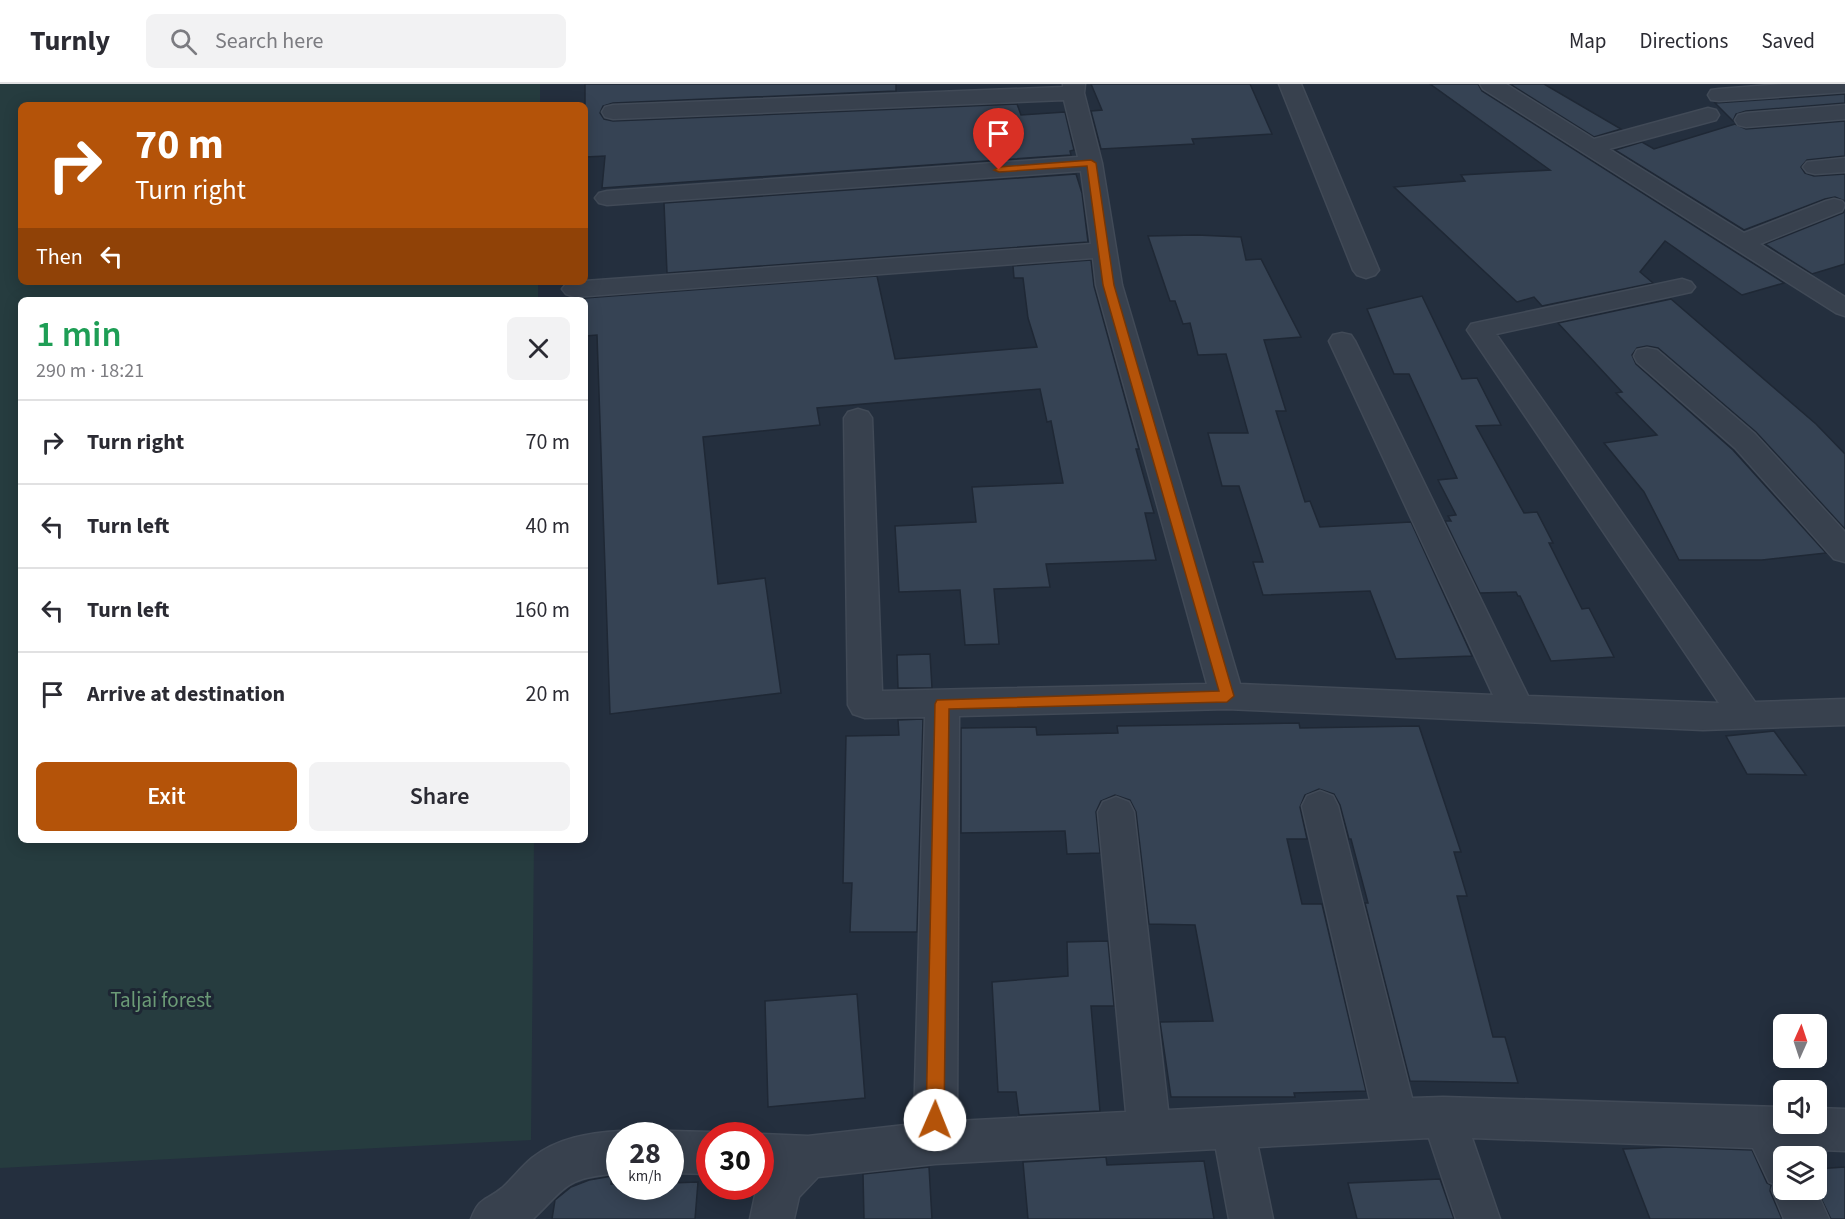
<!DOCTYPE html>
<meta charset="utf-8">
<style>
:root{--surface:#fff;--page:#f2f2f3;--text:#2b2b33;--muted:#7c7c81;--line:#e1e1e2;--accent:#b45309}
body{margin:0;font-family:"Source Sans 3",sans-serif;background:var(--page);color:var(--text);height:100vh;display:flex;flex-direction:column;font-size:22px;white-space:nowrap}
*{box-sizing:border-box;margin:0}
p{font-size:20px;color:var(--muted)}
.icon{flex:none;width:33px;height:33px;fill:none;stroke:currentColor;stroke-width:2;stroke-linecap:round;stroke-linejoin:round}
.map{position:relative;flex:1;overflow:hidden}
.details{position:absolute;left:18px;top:213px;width:570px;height:546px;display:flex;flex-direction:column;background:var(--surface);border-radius:9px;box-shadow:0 3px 15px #0003}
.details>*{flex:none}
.hud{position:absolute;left:18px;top:18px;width:570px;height:183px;border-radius:9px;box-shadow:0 3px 15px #0003;background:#b45309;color:#fff;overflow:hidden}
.needle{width:39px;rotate:3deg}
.fabs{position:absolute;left:1773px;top:930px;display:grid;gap:12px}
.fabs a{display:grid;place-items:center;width:54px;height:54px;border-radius:9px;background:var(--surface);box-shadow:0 3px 15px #0003;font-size:30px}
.speed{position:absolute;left:606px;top:1038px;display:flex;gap:12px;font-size:30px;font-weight:700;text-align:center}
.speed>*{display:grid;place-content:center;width:78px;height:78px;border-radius:50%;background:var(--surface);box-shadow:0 3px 15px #0003;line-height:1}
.speed small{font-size:15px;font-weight:400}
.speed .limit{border:9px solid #d22;background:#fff;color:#111}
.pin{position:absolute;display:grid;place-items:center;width:51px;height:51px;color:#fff;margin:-62px -26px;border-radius:50% 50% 50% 0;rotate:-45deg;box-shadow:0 0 6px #0007}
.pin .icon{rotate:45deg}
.me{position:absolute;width:66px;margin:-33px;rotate:1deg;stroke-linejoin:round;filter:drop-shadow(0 0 4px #0008)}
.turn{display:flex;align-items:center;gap:21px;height:126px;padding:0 18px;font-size:27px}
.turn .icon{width:78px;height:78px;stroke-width:2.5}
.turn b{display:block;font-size:42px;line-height:51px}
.then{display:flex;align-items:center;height:57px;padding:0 18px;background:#0003;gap:12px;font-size:22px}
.round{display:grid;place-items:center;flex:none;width:63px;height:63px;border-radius:9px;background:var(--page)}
.headline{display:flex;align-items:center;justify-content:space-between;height:102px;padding:0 18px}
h1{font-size:36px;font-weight:600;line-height:45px;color:#1e9e55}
.button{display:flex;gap:12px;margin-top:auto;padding:12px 18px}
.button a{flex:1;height:69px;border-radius:9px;background:var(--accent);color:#fff;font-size:24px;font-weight:600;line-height:69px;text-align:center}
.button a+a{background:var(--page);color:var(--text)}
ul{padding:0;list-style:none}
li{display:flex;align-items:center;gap:18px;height:84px;padding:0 18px;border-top:2px solid var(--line)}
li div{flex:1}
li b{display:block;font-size:22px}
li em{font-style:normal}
header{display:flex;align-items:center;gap:36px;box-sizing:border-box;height:84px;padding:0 30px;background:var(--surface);border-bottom:2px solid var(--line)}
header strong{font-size:28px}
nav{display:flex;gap:33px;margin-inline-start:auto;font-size:21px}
.search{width:420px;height:54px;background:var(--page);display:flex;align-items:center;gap:15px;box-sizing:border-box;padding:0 21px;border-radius:9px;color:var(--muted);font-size:22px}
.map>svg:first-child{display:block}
.green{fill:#263c3f}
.building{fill:#364354;stroke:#1f2835;stroke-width:1.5}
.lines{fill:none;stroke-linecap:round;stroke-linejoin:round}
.minor-casing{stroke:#414a57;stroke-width:3}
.minor{fill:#38414e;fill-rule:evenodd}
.route{fill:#b45309;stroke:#753606;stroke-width:1.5}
.labels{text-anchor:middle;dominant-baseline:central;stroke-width:6;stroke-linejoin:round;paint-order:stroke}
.near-park-label{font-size:21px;fill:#6b9a76;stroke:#1d2633}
</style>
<header>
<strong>Turnly</strong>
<div class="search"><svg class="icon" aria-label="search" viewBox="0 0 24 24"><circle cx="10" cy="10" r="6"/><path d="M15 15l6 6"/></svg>Search here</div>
<nav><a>Map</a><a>Directions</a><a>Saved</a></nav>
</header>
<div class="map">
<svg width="1845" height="1135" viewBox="0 0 1845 1135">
<rect width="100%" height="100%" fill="#242f3e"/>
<path class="green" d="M0,0h540v21h-519v177h517v18h-517v540h513l-3,300 -531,28z"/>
<path class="building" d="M585,0h311v7l-283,12 -10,3 -3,7 4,6 9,2 404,-17 4,11 44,-3 9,38 -4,1 1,4 -469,33 3,-32 -20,1z
M1091,0h159l22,50 -80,5 2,5 -93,5 -10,-38 11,-1z
M1430,0h48l4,7 302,192 -42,12 -77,-54 -25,31 13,11 -111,23 -8,-9 -17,5 -123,-115 71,-6 -4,-6 89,-5z
M1510,0h34l77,45 -27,8z
M1845,10v9l-99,8 -10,3 -3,7 -18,-18z
M1845,37v35l-38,4 -6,7 4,6 9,3 31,-2v27l-10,-4 -10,2 -81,31 -129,-80 27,-8 12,7 81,-25 11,5z
M1076,90l6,19 6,49 -421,31 -3,-70z
M1845,126v54l-33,10 -47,-30 78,-31z
M1197,151l44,2 5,23 15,-1 40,78 -37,3 22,71h-10l29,91 5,-1 10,26 91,-5 61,134 -76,3 -26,-68 -107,4 -10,-33h10l-24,-76h-17l-14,-53h40l-22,-79 -28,1 -8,-32 -7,1 -8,-23h-5l-22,-65z
M1091,176l3,26 45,163h-3l18,64h-9l11,47 -110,4 4,23 -56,2 5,55 -34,1 -5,-55 -61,2 -4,-66 81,-4 -4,-35 91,-4 -12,-62 -4,1 -7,-33 -223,19 3,17 -117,12 15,147 47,-6 16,115 -171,21 -13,-379 -12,1v-38l292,-22 18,83 142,-12 -9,-29 -5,-40h-9l-1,-12z
M1422,212l40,83 15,-1 24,47 -25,1 48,87 13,-1 16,31h-4l33,66 7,-1 25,49 -63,4 -31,-65h-2l-2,-4 -36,1 -35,-72h6l-3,-5 8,-1 -18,-35 19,-2 -48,-104h-15l-27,-65z
M1671,215l145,125 29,30v75l-89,-97 -98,-84 -11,-2 -10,2 -5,7 4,9 97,86 93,103 -64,7h-83l-35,-68 -40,-49 53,-8 -41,-42 6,-1 -64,-69z
M930,570l2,34h-34l-1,-33z
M923,635l-6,213h-67l2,-49h-9l3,-147 53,-1 -1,-15z
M1299,639l1,5 119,-2 42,126h-7l13,44h-10l36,141h12l13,46 -108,-2 -45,-178h3l-17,-64h-2l-9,-34 -6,-11 -15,-5 -14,6 -5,12 7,32h-20l15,65h20l44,187 -72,2 1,4h-124l-11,-75 53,-1 -18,-96 -46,-1 -13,-112 -6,-12 -15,-5 -14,6 -5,11 4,41 -33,1 -2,-23 -104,2v-105l75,-1 1,8 81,-2 -1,-7z
M1774,647l32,44 -59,-1 -21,-38z
M1108,857l6,65h-23l9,105 -81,4 -3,-23h-18l-6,-110 76,-6 -1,-34z
M857,910l8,104 -97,9 -3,-106z
M1669,1063l83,3 15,33 4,2 -1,6 12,28h-132l-27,-70z
M1106,1073l1,8 97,-4 10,58h-186l-5,-57z
M929,1083l3,52h-68l-1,-45z
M1845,1083v52h-14l-15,-31v-19z
M612,1092l-1,8h9v2h50v-3l28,-1 -3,37h-143l3,-19 16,-13 18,-7z
M1440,1095l14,40h-97l-9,-36z"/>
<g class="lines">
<g class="minor-casing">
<path id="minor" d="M1063,0h22l-1,9 18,70 20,122 118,399 253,11 -164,-354 4,-6 9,-2 9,2 4,6 173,355 191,7 -252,-373 4,-6 9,-2 202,-43 9,3 4,5 -4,5 -195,42 259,368 90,-3v26l-142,5 -476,-21 -268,7 -2,405 169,-9 -28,-300 5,-10 13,-5 13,5 5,10 34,298 202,-10 -68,-294 5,-10 13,-5 13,5 5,10 74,292 31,-1 341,10v17h32v-16l29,1v42l-47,-2 3,7h-17v34h32l13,29h-45l-12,-29 2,-6 -5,-2 -16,-34 -281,-10 28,81h-44l-27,-81 -171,9 15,72h-44l-13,-70 -281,15 -117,13 -19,20 -5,22h-44l7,-33h3v-50h-4l4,-2 48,2 106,-12 11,-407 -60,1 -12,-4 -5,-9 -4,-287 4,-6 10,-3 10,3 4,6 10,273 325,-7 -111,-399 -3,-27 -518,39 -9,-3 -4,-5 4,-5 19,-3 506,-37 -10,-73 -474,34 -8,-2 -4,-5 4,-5 8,-2 471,-34 -14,-57 -451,19 -8,-2 -3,-5 3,-5 8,-2 450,-18z
M1279,0h22l78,186 -4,5 -9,3 -9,-3 -4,-5z
M1480,0h26l88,55 114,-31 8,2 3,5 -3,5 -107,29 135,84 82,-32 8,-2 8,2 3,4 -3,6 -82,33 85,53v19l-9,-3 -353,-224z
M1783,0h62v8l-126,9 -8,-1 -3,-5 3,-5 8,-1z
M1845,21v14l-99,8 -8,-2 -3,-5 3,-5 8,-2z
M1845,74v14l-30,2 -8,-2 -4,-5 4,-5z
M1647,264l10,2 98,84 90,98v30l-11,-3 -99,-111 -98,-86 -3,-6 3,-6z
M620,1047l11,5h-11v37c-54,5 -51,11 -87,46h-62c9,-23 14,-17 31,-31 11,-10 19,-21 30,-30 25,-20 57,-25 88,-27z
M670,1047l40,1 9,4h-9v38l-40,-1v-37h-11z"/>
</g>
<use href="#minor" class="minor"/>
</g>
<path class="route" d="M1091,76l5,3 18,122 120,411 -7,6 -278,7 -5,411 -3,6 -6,2 -6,-2 -3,-6 9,-416 2,-4 282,-9 -116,-406 -16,-119 -88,6 -5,-2 5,-3z"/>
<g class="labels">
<g class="near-park-label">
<text x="161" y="916">Taljai forest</text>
</g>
</g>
</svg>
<div class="fabs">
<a><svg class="needle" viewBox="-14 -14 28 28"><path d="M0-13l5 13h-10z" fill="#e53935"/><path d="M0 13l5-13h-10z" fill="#7c7c81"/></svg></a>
<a><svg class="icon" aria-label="sound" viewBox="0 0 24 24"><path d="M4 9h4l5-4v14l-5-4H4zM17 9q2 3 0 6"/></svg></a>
<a><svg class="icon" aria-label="layers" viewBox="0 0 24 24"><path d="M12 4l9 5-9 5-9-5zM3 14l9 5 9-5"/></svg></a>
</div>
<div class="speed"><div>28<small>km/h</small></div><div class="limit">30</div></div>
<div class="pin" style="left:999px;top:86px;background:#d93025"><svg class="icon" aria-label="arrive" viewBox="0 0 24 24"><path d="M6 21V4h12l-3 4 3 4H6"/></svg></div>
<svg class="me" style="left:935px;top:1036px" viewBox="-20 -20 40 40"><circle r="19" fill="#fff"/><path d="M0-13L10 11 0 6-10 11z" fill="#b45309"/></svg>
<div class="hud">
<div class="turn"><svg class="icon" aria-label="right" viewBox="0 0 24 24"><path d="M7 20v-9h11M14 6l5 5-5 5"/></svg><div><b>70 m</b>Turn right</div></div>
<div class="then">Then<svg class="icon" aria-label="left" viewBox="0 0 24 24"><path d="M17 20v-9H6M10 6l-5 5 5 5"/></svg></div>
</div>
<section class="details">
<div class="headline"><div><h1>1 min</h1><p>290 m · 18:21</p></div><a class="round"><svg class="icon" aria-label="close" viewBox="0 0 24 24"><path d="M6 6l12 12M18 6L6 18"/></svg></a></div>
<ul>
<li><svg class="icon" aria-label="right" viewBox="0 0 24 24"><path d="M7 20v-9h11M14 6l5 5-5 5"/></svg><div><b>Turn right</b></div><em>70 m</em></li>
<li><svg class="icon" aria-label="left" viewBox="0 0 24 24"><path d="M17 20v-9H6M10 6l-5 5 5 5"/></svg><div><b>Turn left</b></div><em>40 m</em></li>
<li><svg class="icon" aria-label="left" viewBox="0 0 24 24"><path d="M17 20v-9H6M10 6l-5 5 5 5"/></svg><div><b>Turn left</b></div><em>160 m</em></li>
<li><svg class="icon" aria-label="arrive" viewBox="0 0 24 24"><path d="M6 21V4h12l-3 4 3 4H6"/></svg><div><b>Arrive at destination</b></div><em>20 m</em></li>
</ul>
<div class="button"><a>Exit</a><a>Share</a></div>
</section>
</div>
